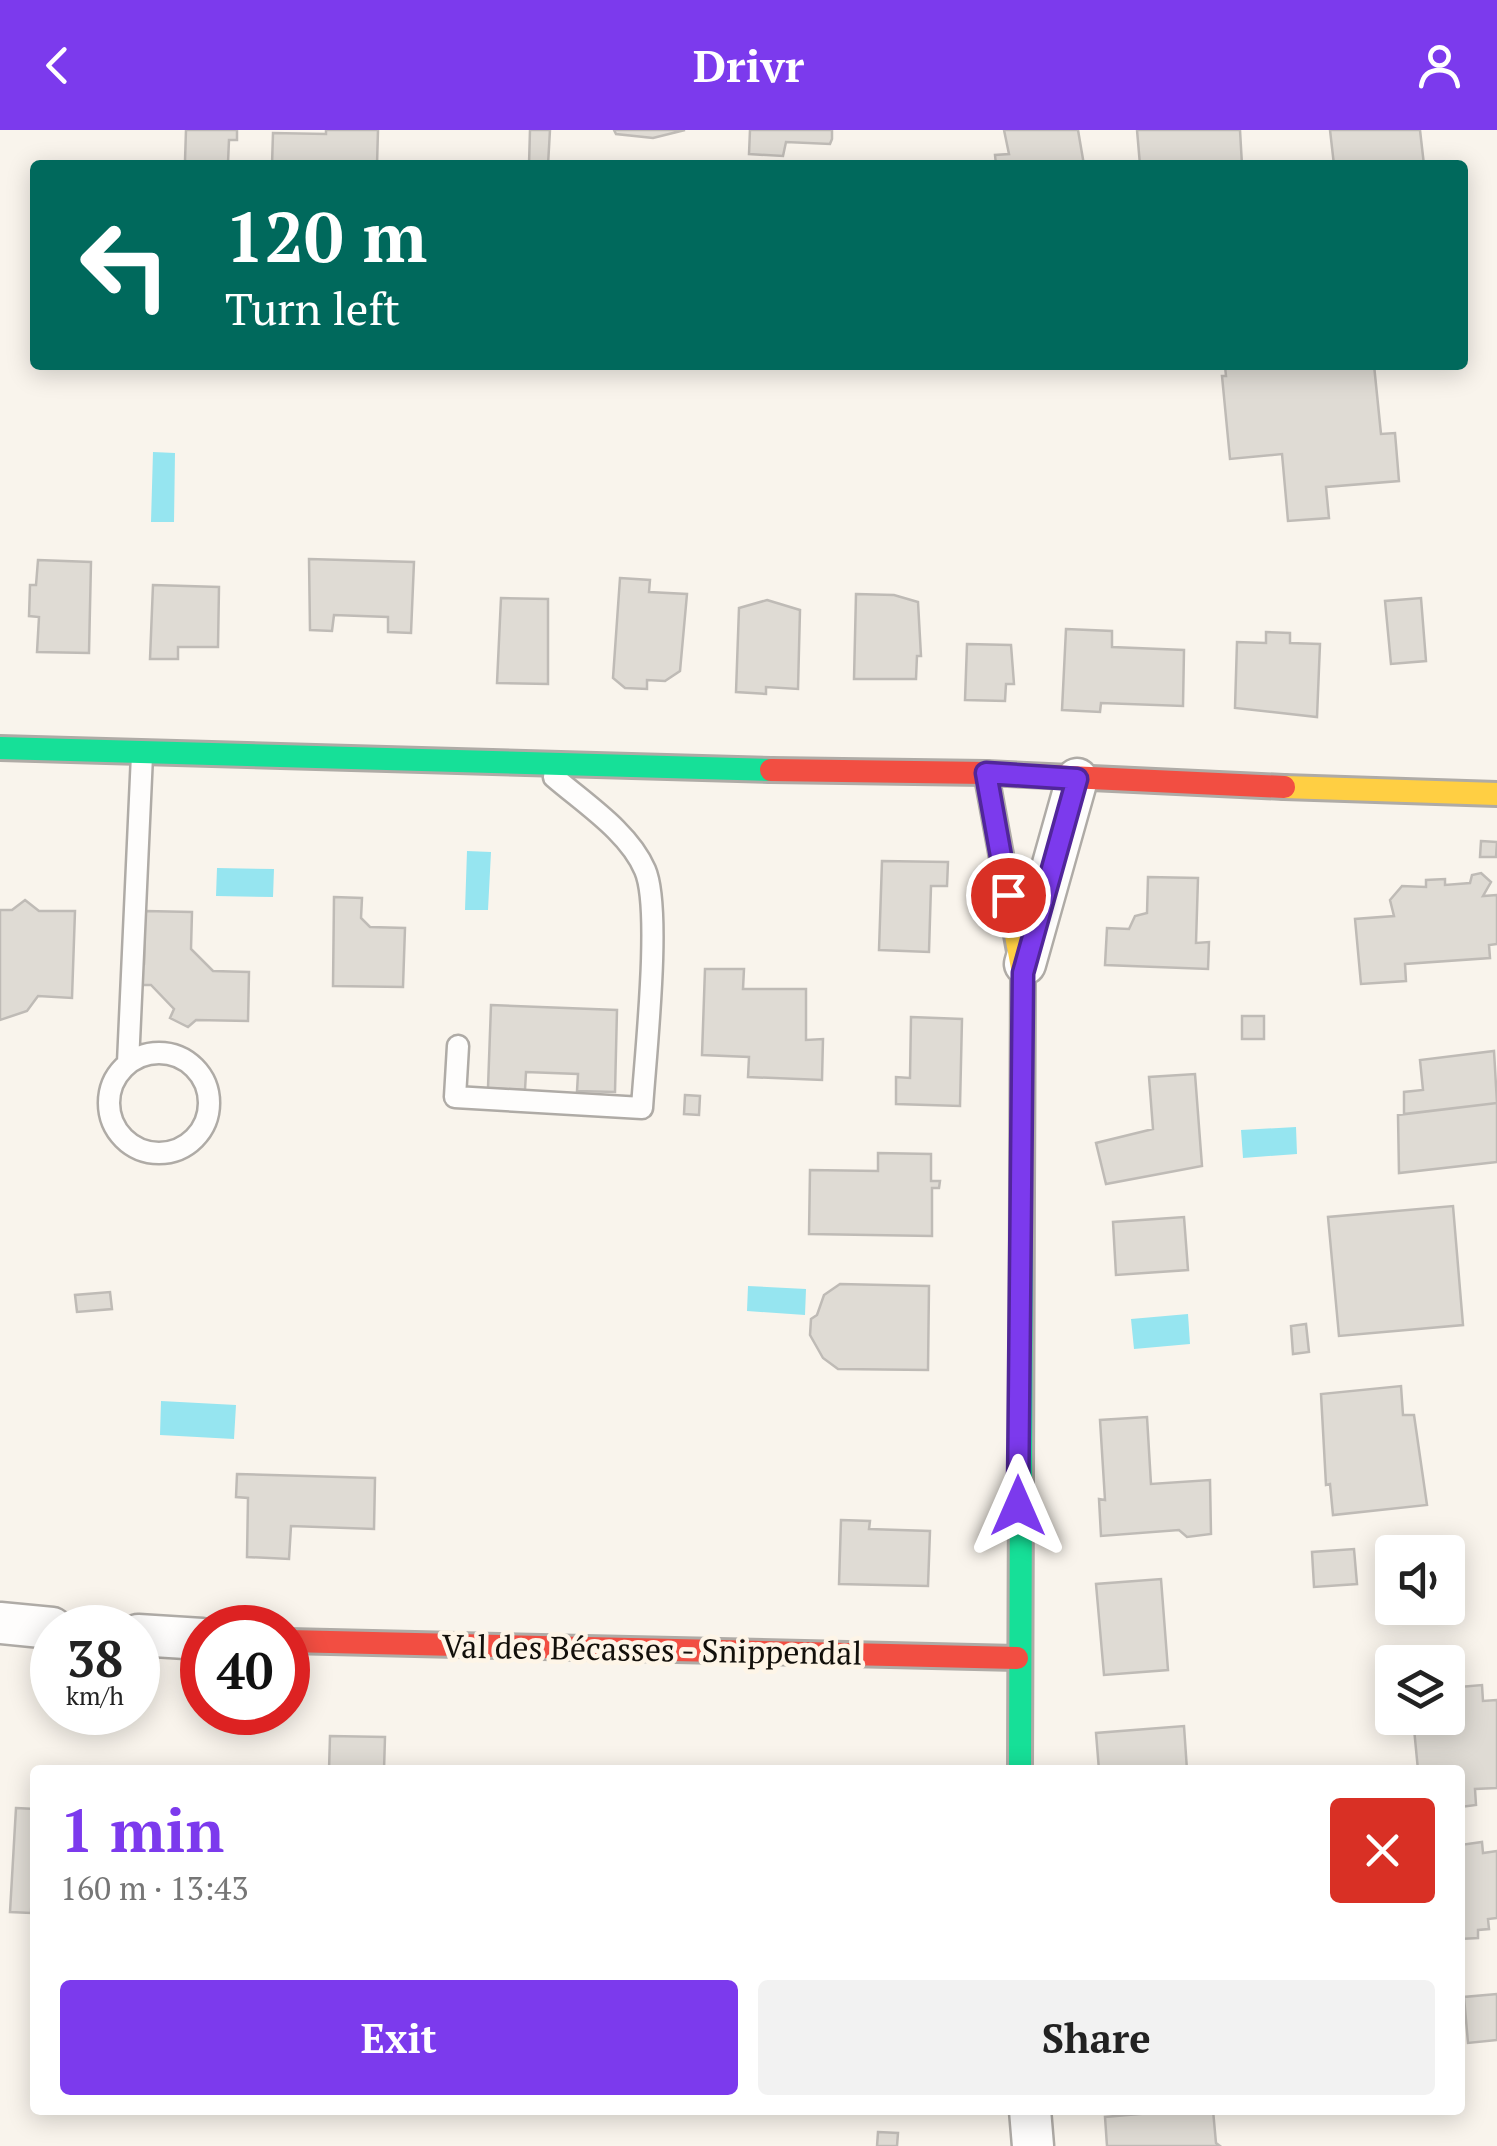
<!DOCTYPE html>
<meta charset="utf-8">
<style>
:root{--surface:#fff;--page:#f2f2f2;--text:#222;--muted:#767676;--accent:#7c3aed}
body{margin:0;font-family:"PT Serif",serif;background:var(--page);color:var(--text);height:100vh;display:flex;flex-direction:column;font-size:38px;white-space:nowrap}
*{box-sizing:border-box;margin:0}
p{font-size:32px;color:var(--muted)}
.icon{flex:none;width:55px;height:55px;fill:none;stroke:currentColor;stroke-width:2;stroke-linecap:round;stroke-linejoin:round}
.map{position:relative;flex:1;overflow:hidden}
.details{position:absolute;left:30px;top:1635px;width:1435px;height:350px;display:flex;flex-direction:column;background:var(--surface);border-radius:10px;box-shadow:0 5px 25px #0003}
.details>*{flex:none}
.hud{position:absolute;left:30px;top:30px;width:1438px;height:210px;border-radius:10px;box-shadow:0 5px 25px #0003;background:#00695c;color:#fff;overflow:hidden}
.buttons{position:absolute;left:1375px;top:1405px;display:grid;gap:20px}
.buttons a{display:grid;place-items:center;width:90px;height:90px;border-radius:10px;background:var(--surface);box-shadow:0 5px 25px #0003;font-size:50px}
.speed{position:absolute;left:30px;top:1475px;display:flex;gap:20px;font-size:50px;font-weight:700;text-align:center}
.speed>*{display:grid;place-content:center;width:130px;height:130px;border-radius:50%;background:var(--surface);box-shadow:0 5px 25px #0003;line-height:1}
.speed small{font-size:25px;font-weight:400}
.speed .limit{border:15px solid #d22;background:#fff;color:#111}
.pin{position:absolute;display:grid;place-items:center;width:85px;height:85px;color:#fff;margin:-42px;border:5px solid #fff;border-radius:50%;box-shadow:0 2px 10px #0007}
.me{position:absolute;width:110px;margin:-55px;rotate:0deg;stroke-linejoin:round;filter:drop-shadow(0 0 8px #0008)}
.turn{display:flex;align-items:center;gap:35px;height:210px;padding:0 30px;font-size:45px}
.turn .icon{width:130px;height:130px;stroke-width:2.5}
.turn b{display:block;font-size:70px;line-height:85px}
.round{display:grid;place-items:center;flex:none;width:105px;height:105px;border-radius:10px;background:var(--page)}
.headline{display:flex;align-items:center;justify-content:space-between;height:170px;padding:0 30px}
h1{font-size:60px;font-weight:700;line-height:75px;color:var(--accent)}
.primary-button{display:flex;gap:20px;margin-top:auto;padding:20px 30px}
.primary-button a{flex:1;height:115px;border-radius:10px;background:var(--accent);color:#fff;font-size:40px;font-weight:700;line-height:115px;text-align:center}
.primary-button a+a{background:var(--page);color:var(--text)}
header{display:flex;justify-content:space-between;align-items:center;height:130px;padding:0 30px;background:var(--accent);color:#fff;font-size:45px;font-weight:700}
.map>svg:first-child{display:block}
.water{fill:#96e5f0}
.building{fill:#dfdbd4;stroke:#bfbbb6;stroke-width:2.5}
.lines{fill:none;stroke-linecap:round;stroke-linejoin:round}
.lane-casing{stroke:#afaba6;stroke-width:25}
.street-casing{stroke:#afaba6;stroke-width:45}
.fast-casing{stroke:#afaba6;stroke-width:28}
.slow-casing{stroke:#afaba6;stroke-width:28}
.jam-casing{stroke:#afaba6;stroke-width:28}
.lane{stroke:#fefdfc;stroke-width:20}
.street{stroke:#fefdfc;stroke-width:40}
.fast{stroke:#16e098;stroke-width:22}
.slow{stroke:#ffcf43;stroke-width:22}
.jam{stroke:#f24e42;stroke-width:22}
.route-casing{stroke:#51269a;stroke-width:25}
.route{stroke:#7c3aed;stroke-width:18}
.labels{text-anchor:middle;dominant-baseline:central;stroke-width:9;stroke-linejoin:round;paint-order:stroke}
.street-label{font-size:32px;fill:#13100b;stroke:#fef5e7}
</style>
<header><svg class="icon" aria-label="back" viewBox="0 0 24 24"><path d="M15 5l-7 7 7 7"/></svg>Drivr<svg class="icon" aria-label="person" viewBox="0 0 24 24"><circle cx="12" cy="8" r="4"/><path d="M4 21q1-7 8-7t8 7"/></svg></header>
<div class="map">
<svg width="1497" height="2016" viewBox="0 0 1497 2016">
<rect width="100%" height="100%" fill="#f9f4ec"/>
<path class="water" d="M153,322l22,1 -1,69h-23z
M467,721l24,1 -3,58h-23z
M217,738l57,1 -1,28 -57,-1z
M1296,997l1,27 -54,4 -2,-28z
M748,1156l58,3 -1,26 -58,-4z
M1188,1184l2,30 -56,5 -3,-30z
M161,1271l75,4 -2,34 -74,-4z"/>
<path class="building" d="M186,0h51v10h-8l-1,23 -43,-2z
M326,0h52l-1,35h-105l1,-32 53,1z
M530,0h20l-2,35h-19z
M614,0h71l-32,8 -37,-4z
M750,0h82v9l-2,5 -44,-2 -3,14 -34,-2z
M1004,0h74l6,35h-88l-1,-10 14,-1z
M1137,0h103l2,35h-102z
M1330,0h90l4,35h-90z
M1374,235l7,69 14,-1 4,48 -73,6 3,31 -41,3 -6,-67 -52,5 -8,-83h4l-1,-10z
M309,429l105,3 -3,71 -23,-1v-15l-54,-2 -2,16 -22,-1z
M38,430l53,2 -2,91 -52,-1 2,-35 -10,-1 1,-31h6z
M620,448l30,2 -1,12 38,2 -7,77 -15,10 -18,-1v9l-22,-1 -12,-10z
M153,455l66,2 -1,60h-40v12h-28z
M856,464l38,1 24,7 3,54h-4l-1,23h-62z
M501,468l47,1v85l-51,-1z
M1421,468l5,63 -35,3 -6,-63z
M767,470l33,10 -2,79 -32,-2v7l-30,-2 3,-84z
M1066,499l46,2v16l72,3 -1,56 -82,-3 -1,9 -38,-2z
M1266,502l24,1v10l30,1 -3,73 -82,-9 2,-66 29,1z
M967,514l44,1 3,39h-8l-1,17 -40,-1z
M1481,711l16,1 -1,15h-16z
M882,731l66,1 -1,24h-16l-2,66 -50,-2z
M1481,743l10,9 -8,14 14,-1v49l-8,1 1,13 -85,6 1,17 -45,3 -6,-65 39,-3 -4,-16 12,-14 24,1v-7l19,-1v6l25,-2 2,-8z
M1148,747l50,1 -2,65 13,-1 -1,27 -103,-4 2,-37 22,1 6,-13 12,-3z
M334,767l28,1 -1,20 9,9 35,1 -2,59 -70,-1z
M25,770l14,11h36l-3,87 -34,-2 -11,15 -27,9v-110h12z
M145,781l47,1 -1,37 22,22 36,1 -1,49 -52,-1 -8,7 -18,-9 4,-9 -23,-24h-11l-5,-15 9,-6z
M705,839h39l-1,20h63v51l17,-1 -1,41 -74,-3 1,-20 -47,-2z
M491,875l126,5 -2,82 -38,-1 1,-17 -52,-2 -1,18 -37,-2z
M1242,886h22v23h-22z
M911,887l51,2 -2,87 -64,-2v-27l14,1z
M1494,921l3,52 -93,11v-22l19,-2 -3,-30z
M1195,944l7,92 -96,18 -10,-41 57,-14 -4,-52z
M685,965l15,1 -1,19 -15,-1z
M1497,973v59l-98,11 -1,-58z
M878,1023l53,1v27h9l-1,7h-7v48l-123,-2 1,-64 68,1z
M1453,1076l10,119 -124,11 -11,-119z
M1184,1087l4,53 -72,5 -3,-53z
M840,1154l89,2 -1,84 -90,-1 -15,-11 -13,-23 1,-16 6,-4 7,-20z
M110,1162l2,17 -35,3 -2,-17z
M1306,1194l3,28 -16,2 -2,-28z
M1401,1256l2,29h11l13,90 -94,10 -3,-31 -4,1 -5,-91z
M1147,1287l4,67 59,-4 1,54 -24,3 -8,-7 -78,6 -2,-37 6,1 -5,-80z
M237,1344l138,4 -1,51 -83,-3 -2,33 -42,-2 1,-59 -12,-1z
M841,1390l29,1 -1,8 61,2 -2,55 -89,-2z
M1354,1419l3,35 -43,3 -2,-35z
M1161,1449l7,91 -64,5 -8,-91z
M1482,1555l1,16 14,-1v88l-22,1 1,16 -16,2v-37h-42l-5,-52h35v-30z
M1184,1596l3,44h-88l-3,-37z
M330,1606l55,1 -1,33h-55z
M16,1678l19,1 -4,104 -21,-1z
M1482,1712l1,11 14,-2v67l-9,1 1,10 -11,1v8l-18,1v-94z
M1497,1864v46l-29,3 -4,-46z
M1185,1980h28l3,33 4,3h-113l-2,-29z
M878,2002l20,1 -1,13h-20z"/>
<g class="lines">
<g class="lane-casing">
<path id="lane" d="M458,916l-3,51 187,11c3,-49 20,-199 3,-238 -16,-38 -61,-67 -91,-93
M109 973a50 50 0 1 1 100 0a50 50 0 1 1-100 0Z
M128,933l14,-308"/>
</g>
<g class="street-casing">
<path id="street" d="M1025,834l52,-185
M0,1493l52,5
M138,1505l64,4
M1030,1980l3,36"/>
</g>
<g class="fast-casing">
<path id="fast" d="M0,618l771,22
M1020,1640l2,-579"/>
</g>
<g class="slow-casing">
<path id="slow" d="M986,643l37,200 -1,218
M1284,657l213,7"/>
</g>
<g class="jam-casing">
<path id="jam" d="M771,640l215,3 298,14
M288,1511l729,17"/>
</g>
<use href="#lane" class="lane"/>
<use href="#street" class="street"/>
<use href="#fast" class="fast"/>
<use href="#slow" class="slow"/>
<use href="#jam" class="jam"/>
</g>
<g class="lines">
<g class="route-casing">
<path id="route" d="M1008,765l-22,-122 91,6 -54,194 -5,533"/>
</g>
<use href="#route" class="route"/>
</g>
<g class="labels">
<g class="street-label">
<text transform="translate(652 1519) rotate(1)">Val des Bécasses - Snippendal</text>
</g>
</g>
</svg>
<div class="buttons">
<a><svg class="icon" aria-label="sound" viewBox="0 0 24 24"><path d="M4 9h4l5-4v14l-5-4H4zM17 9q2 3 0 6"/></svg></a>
<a><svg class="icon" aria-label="layers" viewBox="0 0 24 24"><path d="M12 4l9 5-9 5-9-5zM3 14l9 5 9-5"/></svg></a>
</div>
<div class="speed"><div>38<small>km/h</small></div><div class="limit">40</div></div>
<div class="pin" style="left:1008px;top:765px;background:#d93025"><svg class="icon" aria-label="arrive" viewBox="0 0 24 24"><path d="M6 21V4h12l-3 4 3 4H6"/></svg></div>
<svg class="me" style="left:1018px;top:1376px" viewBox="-20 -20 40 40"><path d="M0-17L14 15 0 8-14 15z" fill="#7c3aed" stroke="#fff" stroke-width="4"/></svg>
<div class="hud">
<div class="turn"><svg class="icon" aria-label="left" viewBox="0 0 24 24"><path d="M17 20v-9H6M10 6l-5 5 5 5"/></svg><div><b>120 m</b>Turn left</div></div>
</div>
<section class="details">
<div class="headline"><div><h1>1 min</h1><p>160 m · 13:43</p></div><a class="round" style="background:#d93025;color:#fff"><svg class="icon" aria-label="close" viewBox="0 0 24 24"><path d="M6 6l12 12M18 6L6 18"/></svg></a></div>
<div class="primary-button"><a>Exit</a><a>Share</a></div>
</section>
</div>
